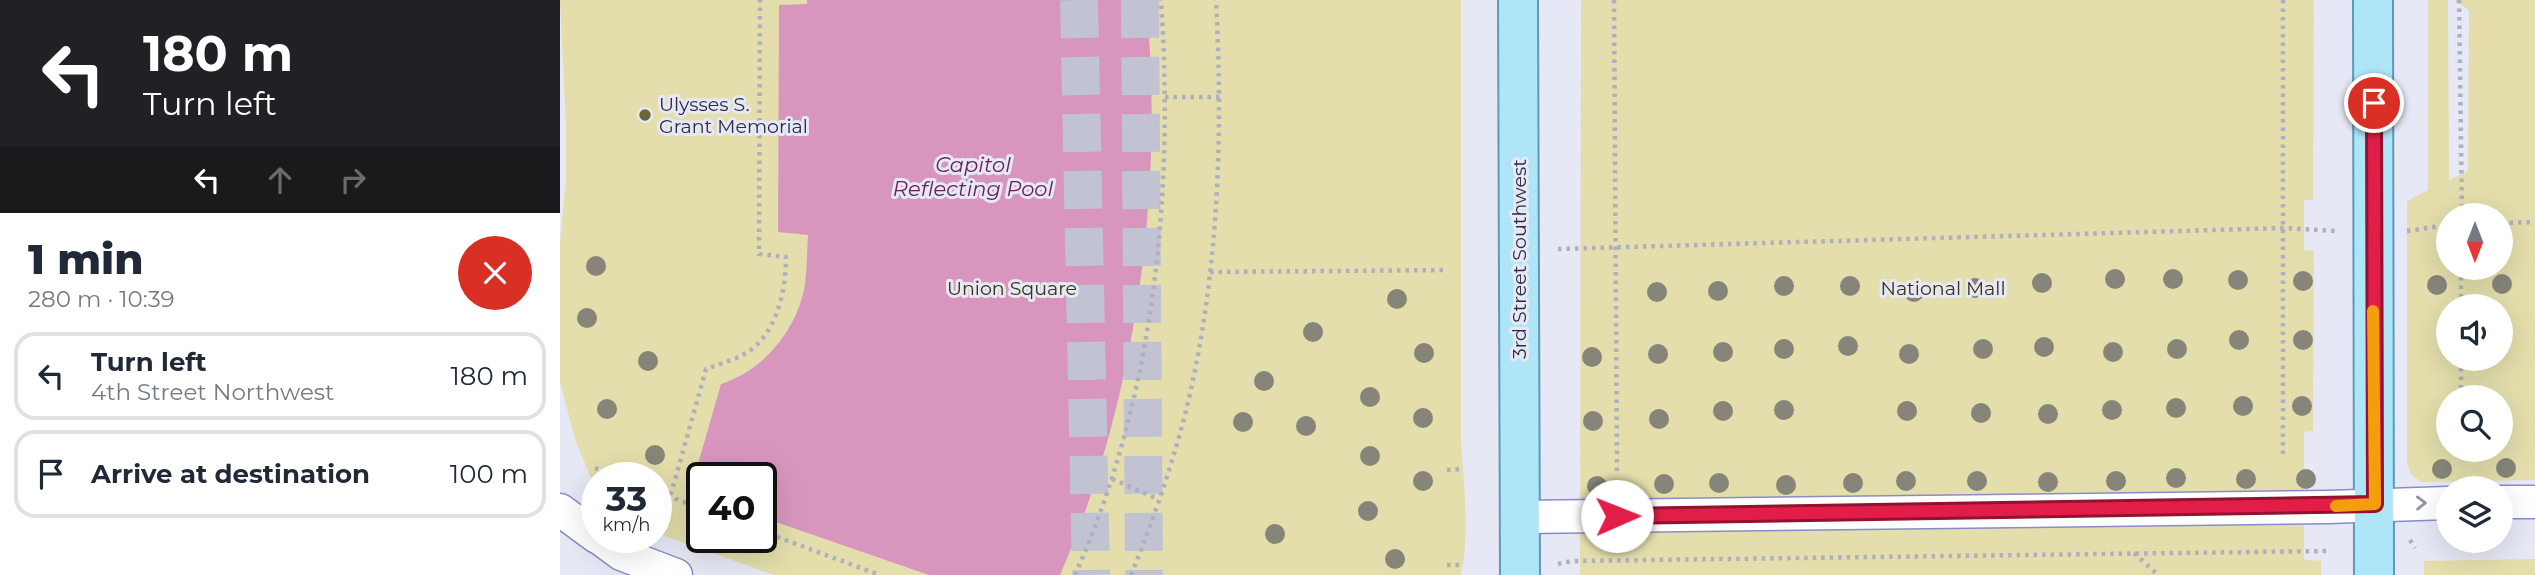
<!DOCTYPE html>
<meta charset="utf-8">
<style>
:root{--surface:#fff;--page:#f6f6f7;--text:#1f2937;--muted:#747a83;--line:#e0e1e3}
body{margin:0;font-family:Montserrat,sans-serif;background:var(--page);color:var(--text);height:100vh;display:flex;flex-direction:column;font-size:26px;white-space:nowrap}
*{box-sizing:border-box;margin:0}
p{font-size:23px;color:var(--muted)}
.icon{flex:none;width:38px;height:38px;fill:none;stroke:currentColor;stroke-width:2;stroke-linecap:round;stroke-linejoin:round}
.map{position:relative;flex:1;overflow:hidden}
.panel{display:flex;flex-direction:column;background:var(--surface);width:560px}
.panel>*{flex:none}
.banner{background:#202124;color:#fff;overflow:hidden}
.needle{width:46px;rotate:180deg}
.fabs{position:absolute;left:1876px;top:203px;display:grid;gap:14px}
.fabs a{display:grid;place-items:center;width:77px;height:77px;border-radius:50%;background:var(--surface);box-shadow:0 7px 28px #0002;font-size:35px}
.speed{position:absolute;left:21px;top:462px;display:flex;gap:14px;font-size:35px;font-weight:700;text-align:center}
.speed>*{display:grid;place-content:center;width:91px;height:91px;border-radius:50%;background:var(--surface);box-shadow:0 7px 28px #0002;line-height:1}
.speed small{font-size:18px;font-weight:400}
.speed .limit{border:4px solid #111;border-radius:10px;background:#fff;color:#111}
.pin{position:absolute;display:grid;place-items:center;width:60px;height:60px;color:#fff;margin:-30px;border:4px solid #fff;border-radius:50%;box-shadow:0 2px 7px #0007}
.me{position:absolute;width:77px;margin:-38px;rotate:89deg;stroke-linejoin:round;filter:drop-shadow(0 0 5px #0008)}
.turn{display:flex;align-items:center;gap:24px;height:147px;padding:0 28px;font-size:32px}
.turn .icon{width:91px;height:91px;stroke-width:2.5}
.turn b{display:block;font-size:49px;line-height:60px}
.lanes{display:flex;align-items:center;height:66px;padding:0 28px;background:#0003;justify-content:center;gap:35px;direction:ltr}
.lanes .off{opacity:.35}
.round{display:grid;place-items:center;flex:none;width:74px;height:74px;border-radius:37px;background:var(--page)}
.head{display:flex;align-items:center;justify-content:space-between;height:119px;padding:0 28px}
h1{font-size:42px;font-weight:800;line-height:52px}
ul{padding:0;list-style:none}
li{display:flex;align-items:center;gap:21px;height:88px;margin:0 14px 10px;padding:0 14px;border:4px solid var(--line);border-radius:21px}
li div{flex:1}
li b{display:block;font-size:26px}
li em{font-style:normal}
main{display:flex;flex:1;min-height:0}
.map>svg:first-child{display:block}
.green{fill:#e3deab;fill-rule:evenodd}
.water{fill:#d896be}
.lines{fill:none;stroke-linecap:round;stroke-linejoin:round}
.highway-tunnel{stroke:#c2c3d2;stroke-width:38;stroke-dasharray:38 19;stroke-linecap:butt}
.minor-casing{stroke:#8a8cc8;stroke-width:35}
.major-casing{stroke:#5e9ab7;stroke-width:42}
.path{stroke:#aeafbf;stroke-width:4.5;stroke-dasharray:3.5 5;stroke-linecap:butt}
.minor{stroke:#fff;stroke-width:32}
.major{stroke:#aee6f8;stroke-width:38}
.tree{fill:#878579}
.oneway{stroke:#9696a2}
.route-casing{stroke:#92132f;stroke-width:18}
.route{stroke:#e11d48;stroke-width:12}
.slow{stroke:#f59e0b;stroke-width:12}
.poi-dot{fill:#6c6632;stroke:#e7e8f5;stroke-width:2.5}
.labels{text-anchor:middle;dominant-baseline:central;stroke-width:6;stroke-linejoin:round;paint-order:stroke}
.poi-label{font-size:19px;fill:#2d2d46;stroke:#e7e8f5;text-anchor:start}
.street-label{font-size:19px;fill:#2d2d46;stroke:#e7e8f5}
.park-label{font-size:19px;fill:#383414;stroke:#e7e8f5}
.water-label{font-size:21px;font-style:italic;fill:#6b1f54;stroke:#e7e8f5}
</style>
<main>
<section class="panel">
<div class="banner">
<div class="turn"><svg class="icon" aria-label="left" viewBox="0 0 24 24"><path d="M17 20v-9H6M10 6l-5 5 5 5"/></svg><div><b>180 m</b>Turn left</div></div>
<div class="lanes"><svg class="icon" aria-label="left" viewBox="0 0 24 24"><path d="M17 20v-9H6M10 6l-5 5 5 5"/></svg><svg class="icon off" aria-label="ahead" viewBox="0 0 24 24"><path d="M12 20V5M6 11l6-6 6 6"/></svg><svg class="icon off" aria-label="right" viewBox="0 0 24 24"><path d="M7 20v-9h11M14 6l5 5-5 5"/></svg></div>
</div>
<div class="head"><div><h1>1 min</h1><p>280 m · 10:39</p></div><a class="round" style="background:#d93025;color:#fff"><svg class="icon" aria-label="close" viewBox="0 0 24 24"><path d="M6 6l12 12M18 6L6 18"/></svg></a></div>
<ul>
<li><svg class="icon" aria-label="left" viewBox="0 0 24 24"><path d="M17 20v-9H6M10 6l-5 5 5 5"/></svg><div><b>Turn left</b><p>4th Street Northwest</p></div><em>180 m</em></li>
<li><svg class="icon" aria-label="arrive" viewBox="0 0 24 24"><path d="M6 21V4h12l-3 4 3 4H6"/></svg><div><b>Arrive at destination</b></div><em>100 m</em></li>
</ul>
</section>
<div class="map">
<svg width="1975" height="575" viewBox="0 0 1975 575">
<rect width="100%" height="100%" fill="#e7e8f5"/>
<path class="green" d="M0,0h901v446c3,28 9,104 -1,129h-686l-118,-42v-55h-59v7l-7,-9 -15,-37 -15,-57v-141l6,-60v-54zM142,478h59v59h-59z
M1021,0h733l-1,200h-9v50l10,1 -1,180 -9,1v128l17,1v14h-741z
M1868,0h20l1,180 19,-9 1,-161 -15,-10h81v480l-114,2 -11,-9 -3,-11v-261l21,-11zM1941,215v53h-53v-53zM1888,306h53v53h-53zM1888,397h53v53h-53z
M1975,559v16h-111v-14z"/>
<path class="water" d="M247,0h339c19,188 -10,402 -86,575h-131l-168,-58v-39h-59v18l-12,-4 31,-108c43,-14 77,-55 84,-100 2,-16 2,-33 3,-49l-30,-3 1,-227 28,-1z"/>
<g class="lines">
<path class="highway-tunnel" d="M519,0l12,575
M580,0l4,575"/>
<g class="minor-casing">
<path id="minor" d="M1941,502h34
M0,510l37,27
M960,517l808,-10 120,-4
M38,537l23,17 55,21"/>
</g>
<g class="major-casing">
<path id="major" d="M958,0l2,575
M1813,0l1,575"/>
</g>
<path class="path" d="M1054,0l3,471
M1723,0v458
M1899,0l3,215
M605,97h55
M1941,223l34,-1
M1847,231l41,-6
M998,249l726,-21 52,3
M650,272l237,-2
M1901,306v-38
M1901,397v-38
M1901,459v-9
M35,468l27,10
M887,470l16,-1
M552,479l46,20
M96,490l15,4
M142,509l-26,-10 -5,-5 35,-125c16,-6 33,-10 46,-20 26,-20 34,-61 34,-92l-27,-3 1,-254
M201,531l119,44
M1850,540l5,8
M1574,553l24,22
M998,564l14,-3 756,-10
M887,565h17
M515,575c80,-179 99,-381 86,-575
M571,575c23,-57 44,-117 58,-177 30,-131 34,-265 27,-398"/>
<use href="#minor" class="minor"/>
<use href="#major" class="major"/>
</g>
<g class="tree">
<circle cx="36" cy="266" r="10"/>
<circle cx="1555" cy="279" r="10"/>
<circle cx="1613" cy="279" r="10"/>
<circle cx="1678" cy="280" r="10"/>
<circle cx="1743" cy="281" r="10"/>
<circle cx="1482" cy="283" r="10"/>
<circle cx="1942" cy="284" r="10"/>
<circle cx="1877" cy="285" r="10"/>
<circle cx="1224" cy="286" r="10"/>
<circle cx="1290" cy="286" r="10"/>
<circle cx="1415" cy="288" r="10"/>
<circle cx="1158" cy="291" r="10"/>
<circle cx="1097" cy="292" r="10"/>
<circle cx="1354" cy="292" r="10"/>
<circle cx="837" cy="299" r="10"/>
<circle cx="27" cy="318" r="10"/>
<circle cx="753" cy="332" r="10"/>
<circle cx="1679" cy="340" r="10"/>
<circle cx="1743" cy="340" r="10"/>
<circle cx="1288" cy="346" r="10"/>
<circle cx="1484" cy="347" r="10"/>
<circle cx="1224" cy="349" r="10"/>
<circle cx="1423" cy="349" r="10"/>
<circle cx="1617" cy="349" r="10"/>
<circle cx="1163" cy="352" r="10"/>
<circle cx="1553" cy="352" r="10"/>
<circle cx="864" cy="353" r="10"/>
<circle cx="1098" cy="354" r="10"/>
<circle cx="1349" cy="354" r="10"/>
<circle cx="1032" cy="357" r="10"/>
<circle cx="88" cy="361" r="10"/>
<circle cx="704" cy="381" r="10"/>
<circle cx="810" cy="397" r="10"/>
<circle cx="1683" cy="406" r="10"/>
<circle cx="1742" cy="406" r="10"/>
<circle cx="1616" cy="408" r="10"/>
<circle cx="47" cy="409" r="10"/>
<circle cx="1224" cy="410" r="10"/>
<circle cx="1552" cy="410" r="10"/>
<circle cx="1163" cy="411" r="10"/>
<circle cx="1347" cy="411" r="10"/>
<circle cx="1421" cy="413" r="10"/>
<circle cx="1488" cy="414" r="10"/>
<circle cx="863" cy="418" r="10"/>
<circle cx="1099" cy="419" r="10"/>
<circle cx="1033" cy="421" r="10"/>
<circle cx="683" cy="422" r="10"/>
<circle cx="746" cy="426" r="10"/>
<circle cx="95" cy="455" r="10"/>
<circle cx="810" cy="456" r="10"/>
<circle cx="1946" cy="468" r="10"/>
<circle cx="1882" cy="469" r="10"/>
<circle cx="1616" cy="478" r="10"/>
<circle cx="1686" cy="479" r="10"/>
<circle cx="1746" cy="479" r="10"/>
<circle cx="863" cy="481" r="10"/>
<circle cx="1346" cy="481" r="10"/>
<circle cx="1417" cy="481" r="10"/>
<circle cx="1556" cy="481" r="10"/>
<circle cx="1488" cy="482" r="10"/>
<circle cx="1159" cy="483" r="10"/>
<circle cx="1293" cy="483" r="10"/>
<circle cx="1104" cy="484" r="10"/>
<circle cx="1226" cy="485" r="10"/>
<circle cx="1037" cy="486" r="10"/>
<circle cx="808" cy="511" r="10"/>
<circle cx="715" cy="534" r="10"/>
<circle cx="835" cy="559" r="10"/>
</g>
<defs><path id="oneway-chevron" d="M-2-3.5L2.5 0L-2 3.5" fill="none" stroke-width="1.6" stroke-linecap="round" stroke-linejoin="round" transform="scale(1.75)"/></defs>
<use class="oneway" href="#oneway-chevron" transform="translate(1861 503) rotate(-1)"/>
<g class="lines">
<g class="route-casing">
<path id="route" d="M1057,516l758,-12 -1,-401"/>
</g>
<use href="#route" class="route"/>
<path class="slow" d="M1776,506l39,-2 -2,-193"/>
</g>
<circle class="poi-dot" cx="85" cy="115" r="7"/>
<g class="labels">
<g class="poi-label">
<text x="99" y="104">Ulysses S.<tspan x="99" dy="22">Grant Memorial</tspan></text>
</g>
<g class="street-label">
<text transform="translate(959 259) rotate(-90)">3rd Street Southwest</text>
</g>
<g class="park-label">
<text x="452" y="288">Union Square</text>
<text x="1383" y="288">National Mall</text>
</g>
<g class="water-label">
<text x="413" y="164">Capitol<tspan x="413" dy="24">Reflecting Pool</tspan></text>
</g>
</g>
</svg>
<div class="fabs">
<a><svg class="needle" viewBox="-14 -14 28 28"><path d="M0-13l5 13h-10z" fill="#e53935"/><path d="M0 13l5-13h-10z" fill="#747a83"/></svg></a>
<a><svg class="icon" aria-label="sound" viewBox="0 0 24 24"><path d="M4 9h4l5-4v14l-5-4H4zM17 9q2 3 0 6"/></svg></a>
<a><svg class="icon" aria-label="search" viewBox="0 0 24 24"><circle cx="10" cy="10" r="6"/><path d="M15 15l6 6"/></svg></a>
<a><svg class="icon" aria-label="layers" viewBox="0 0 24 24"><path d="M12 4l9 5-9 5-9-5zM3 14l9 5 9-5"/></svg></a>
</div>
<div class="speed"><div>33<small>km/h</small></div><div class="limit">40</div></div>
<div class="pin" style="left:1814px;top:103px;background:#d93025"><svg class="icon" aria-label="arrive" viewBox="0 0 24 24"><path d="M6 21V4h12l-3 4 3 4H6"/></svg></div>
<svg class="me" style="left:1057px;top:516px" viewBox="-20 -20 40 40"><circle r="19" fill="#fff"/><path d="M0-13L10 11 0 6-10 11z" fill="#e11d48"/></svg>
</div>
</main>
